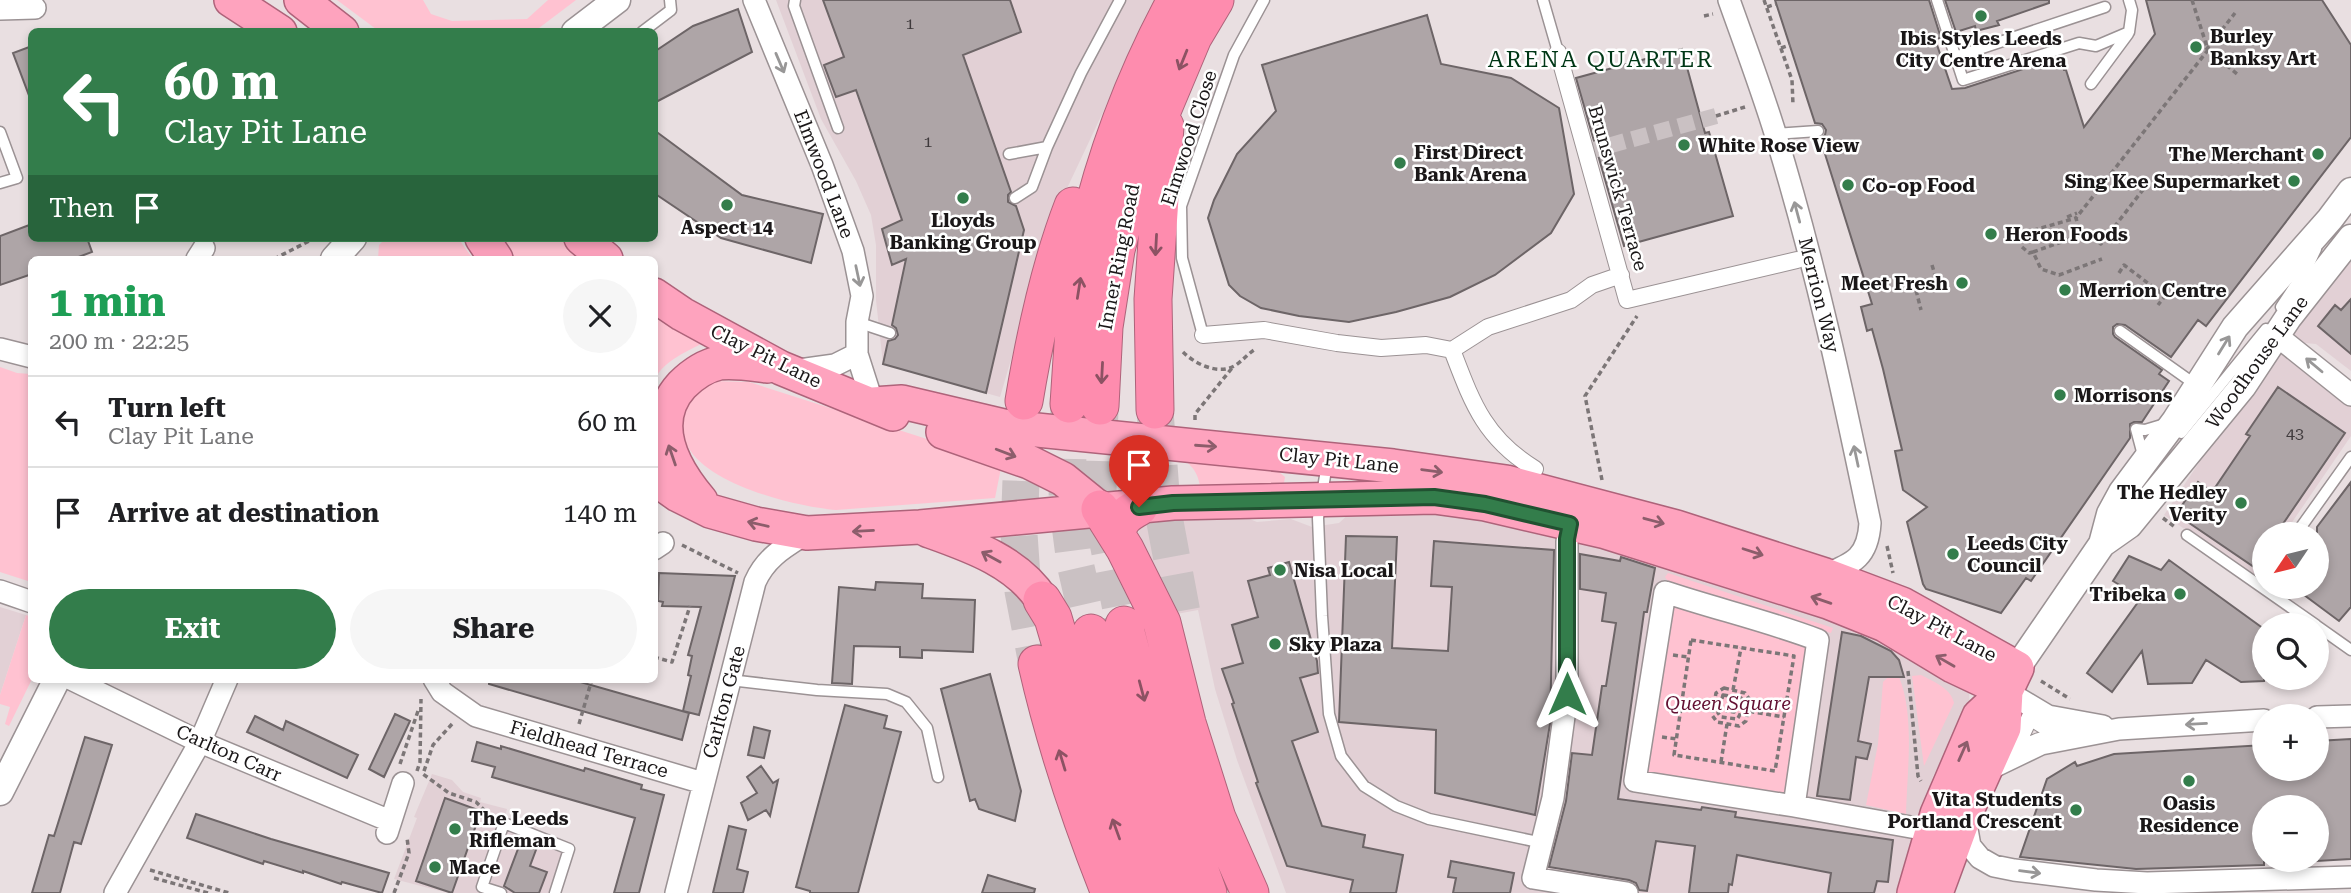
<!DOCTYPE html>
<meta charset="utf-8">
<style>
:root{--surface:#fff;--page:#f6f6f6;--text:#202124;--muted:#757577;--line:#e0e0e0;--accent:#337d4b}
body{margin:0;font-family:"Roboto Serif",serif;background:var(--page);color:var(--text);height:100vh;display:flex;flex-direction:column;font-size:26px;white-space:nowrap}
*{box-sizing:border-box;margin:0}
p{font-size:23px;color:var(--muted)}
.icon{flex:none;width:38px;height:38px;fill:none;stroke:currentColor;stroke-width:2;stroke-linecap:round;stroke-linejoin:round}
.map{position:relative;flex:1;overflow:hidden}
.side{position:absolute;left:28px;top:256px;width:630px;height:427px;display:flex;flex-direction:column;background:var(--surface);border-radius:10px;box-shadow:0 4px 10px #0003}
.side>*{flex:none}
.top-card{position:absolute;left:28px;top:28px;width:630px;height:214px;border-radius:10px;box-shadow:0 4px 10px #0003;background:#337d4b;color:#fff;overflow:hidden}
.needle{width:46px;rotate:235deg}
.buttons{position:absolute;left:2252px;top:522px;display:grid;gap:14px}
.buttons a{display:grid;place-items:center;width:77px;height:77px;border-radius:50%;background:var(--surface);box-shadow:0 4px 10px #0003;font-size:35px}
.pin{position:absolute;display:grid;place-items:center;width:60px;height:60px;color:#fff;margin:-72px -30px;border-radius:50% 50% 50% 0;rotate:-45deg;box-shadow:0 0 7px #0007}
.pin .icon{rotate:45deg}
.me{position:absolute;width:77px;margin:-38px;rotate:0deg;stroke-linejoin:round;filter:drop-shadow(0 0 5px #0008)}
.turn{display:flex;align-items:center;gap:24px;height:147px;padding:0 21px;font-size:32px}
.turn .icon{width:91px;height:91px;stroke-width:2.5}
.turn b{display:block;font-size:49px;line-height:60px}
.then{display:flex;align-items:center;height:66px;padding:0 21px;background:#0003;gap:14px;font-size:26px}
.round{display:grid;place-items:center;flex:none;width:74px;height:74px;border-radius:37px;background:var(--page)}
.overview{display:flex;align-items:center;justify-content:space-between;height:119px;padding:0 21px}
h1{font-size:42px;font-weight:700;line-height:52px;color:#1e9e55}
.cta{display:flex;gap:14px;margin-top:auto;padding:14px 21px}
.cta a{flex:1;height:80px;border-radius:42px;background:var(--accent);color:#fff;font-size:28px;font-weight:700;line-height:80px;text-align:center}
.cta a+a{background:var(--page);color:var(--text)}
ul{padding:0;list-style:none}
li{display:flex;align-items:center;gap:21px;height:91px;padding:0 21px;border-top:2px solid var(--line)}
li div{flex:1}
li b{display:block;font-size:26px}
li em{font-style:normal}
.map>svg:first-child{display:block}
.built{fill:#e2d0d5}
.green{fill:#ffc2d1}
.building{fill:#aea5a7;stroke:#6d6567;stroke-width:2}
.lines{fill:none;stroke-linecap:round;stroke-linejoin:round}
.pedestrian-tunnel{stroke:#cac1c3;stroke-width:16;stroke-dasharray:16 8;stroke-linecap:butt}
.motorway-tunnel{stroke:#cac1c3;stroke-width:37;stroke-dasharray:37 18;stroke-linecap:butt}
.service-casing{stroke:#9b9294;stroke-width:13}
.pedestrian-casing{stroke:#9b9294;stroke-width:18}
.minor-casing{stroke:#9b9294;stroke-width:24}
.tertiary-casing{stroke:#9b9294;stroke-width:29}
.trunk-casing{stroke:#ae637a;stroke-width:36}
.motorway-casing{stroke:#ae637a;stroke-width:39}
.path{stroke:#7c7677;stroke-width:3.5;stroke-dasharray:5 3.5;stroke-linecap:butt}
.service{stroke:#fff;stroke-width:10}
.pedestrian{stroke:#fff;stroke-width:16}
.minor{stroke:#fff;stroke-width:21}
.tertiary{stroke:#fff;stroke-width:26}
.trunk{stroke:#fea3be;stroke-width:33}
.motorway{stroke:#fe8cae;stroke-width:37}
.oneway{stroke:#8c5263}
.oneway2{stroke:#989797}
.oneway3{stroke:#8c5d6b}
.route-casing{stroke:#215131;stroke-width:18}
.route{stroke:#337d4b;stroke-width:12}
.poi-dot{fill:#337d4b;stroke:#fff;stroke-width:2.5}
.labels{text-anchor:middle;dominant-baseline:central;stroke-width:5;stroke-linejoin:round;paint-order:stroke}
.number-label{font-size:16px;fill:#3f3a3c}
.poi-label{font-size:19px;font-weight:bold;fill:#1a1718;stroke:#fff;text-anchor:start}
.street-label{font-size:19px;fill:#1a1718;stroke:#fff}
.park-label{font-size:19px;font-style:italic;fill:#631032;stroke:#fff}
.quarter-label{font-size:23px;letter-spacing:2px;fill:#003716;stroke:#fff}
</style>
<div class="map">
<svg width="2351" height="893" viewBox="0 0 2351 893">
<rect width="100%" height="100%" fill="#e9dfe1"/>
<path class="built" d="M776,0h380l-104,220 -52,177 -117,-33 -7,-64v-55l-5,-30 -15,-34 -35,-62z
M2351,256v115l-35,-27 -11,-1 -15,-10z
M2279,349l72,49v38l-67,98h-20v29l-9,14 -91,-62 93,-139z
M1383,507l155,17 316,99 115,69 1,20 -11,14 -26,50 -12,38 -8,4 -4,20 5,4 -10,51h-618l-49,-133 -22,-71 -17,-79 -32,6 -25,-69 -3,-14 6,-14 91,-6 22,9 34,-3 21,8 27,-4 11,-10z
M0,607l26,8 -26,80z
M432,774l20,6 11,12 18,6 -1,4 27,7 -2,8 3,12 58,20 -12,44h-106l-54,-14 23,-61 -3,-1z"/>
<path class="green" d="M337,0h86l8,14 21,7 75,-2 21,-19h28l-41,31 -155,1z
M386,238h72l15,21h-95l1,-14z
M503,238h62l24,21h-74z
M655,308l48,31 -2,5c-17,9 -37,17 -46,35z
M0,367l17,6 14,1v208l-31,-10z
M713,381l36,1 253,81 -7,35 -159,12c-40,-3 -127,-25 -148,-63 -4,-7 -5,-18 -7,-26l11,-24z
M1173,453l106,19 6,5 -1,6 -6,4 -48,-3 -30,2c-3,-18 -12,-24 -27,-33z
M1668,573l165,55 -2,5 -139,-42 -25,-11 -2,-3z
M1664,592l154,48 -24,166 -159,-25z
M26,615l5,2 1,62 -23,47 -4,-2 5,-17 -10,-3v-9z
M1921,675c13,7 30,13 33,28l-30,63 -12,-90z
M1888,677h11c16,38 8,96 7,137l-40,-9 12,-61 5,-62z"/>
<path class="building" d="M823,0h187l11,32 -58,23 48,137 -3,3v7l8,4 8,24 -38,163 -103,-29 5,-23 7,-2 3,-4 -2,-7 -4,-3 14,-66 -14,6 -10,-36 20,-9 -46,-130 -20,7 -12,-32 20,-8z
M1775,0h154l12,38 -6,1 17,50 13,-1 95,-31 4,13h2l18,57 71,-93 -9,-34h176l29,45v92l-145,189 -8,-6 -27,37 -46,-32 -8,-1 -4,3v7l2,3 47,33 -3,4 10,7 -27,41h-8l-4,2v14l-99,143 -5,-3 -25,35 -75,-24 -3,-5 -16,-62 20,-15 -24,-17 -8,-39 7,-1 -19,-81 -11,-40 -5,2 -6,-24 11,-3 -52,-166 5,-3 1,-5 -4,-6 -7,-1z
M1945,0h104v3l-52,18 2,4 -23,6 -1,-5 -19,6z
M738,9l14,43 -98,51v-51l39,-26z
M1427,15l14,49 70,14 48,30 15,86 -23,39 -56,42 -45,22 -54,15 -47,10 -50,-6 -38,-8 -21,-12 -11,-11 -21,-67 6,-18 23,-46 39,-43 -14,-46z
M32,46v51l-2,1 -17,-45z
M1682,49l23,84 4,-1 24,84 -109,30 -48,-168z
M654,130l88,65 81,19 -12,49 -90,-25 -67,-45z
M32,224v14h55l5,14 -19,7h-41v15l-32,11v-49z
M2351,299v55l-33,-28 17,-21 6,5z
M2278,387l67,46 -69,101h-12v17l-10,16 -78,-53 22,-32 14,10 38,-56 -4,-2z
M2351,482v125l-12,14 -47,-35h25v-59z
M1346,536l51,1 -5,111 56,3 4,-64 -21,-1 3,-45 120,9 -4,174 -15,91 -100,-22 1,-63 -97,-8z
M1580,554l40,7 1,-4 34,11 -8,44h-3l-26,187 83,11 1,-3 34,5 -1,5 158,23 -5,42 -11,-1 -3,12h-46l3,-20 -94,-18 -5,30 -3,-1 -1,9h-39l6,-47 -39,-5 -9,50 -8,-1 -3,-7 -7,-3 -80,-13 17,-66 6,-48 20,2 10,-69h4l10,-63 -14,-2 4,-28 -26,-4z
M2129,556l32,14 8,-10 95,69v52l-23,1 -35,-22 -14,23 -44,1 -6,-33 -30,41 -25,-19 54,-75 -28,-17z
M1289,562l28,99 1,12 -18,5 18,54 -26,9 30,85 43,9 -2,12 40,8 -7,38h-46l3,-13 -66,-14 -31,-83 2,-1 -26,-78 2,-1 -12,-34 21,-6 -11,-38 26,-8 -10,-36 22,-6 -2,-7z
M659,573l76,3 -36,139 -16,-4 8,-35 -3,-1 4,-19 -4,-1 13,-48 -39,-1 1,-4 -5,-1z
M876,582l47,2 -1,14 53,2 -2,52 -51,-2v8l-22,-1v-10l-46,-1 -2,38 -20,-1 7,-96 36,3z
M1842,632l19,4 30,15 8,9 5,17h-35l-11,64 13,3 -4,15 -11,-2 -6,43 -33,-4z
M990,674l31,117 -6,30 -36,-12 -4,-10 -5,2 -29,-112z
M489,679h81l119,34 -7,27 -193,-56z
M845,705l42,11 -3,12 17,4 -43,161h-48v-2l-14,-4z
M395,714l15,7 -26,56 -15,-8z
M255,716l28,14 3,-9 72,34 -11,23 -100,-46z
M754,727l16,4 -6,27 -16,-3z
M85,737l27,8 -31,99 -7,-2 -14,51h-28l17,-58 5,1z
M2351,739v120l-34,2v-54h-53v58l-128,4 -116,-12 27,-78 28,-17 2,4 37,-12 150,-9v23h53v-27z
M477,742l24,7v-3l83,25 1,-3 57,17 -1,4 23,6 -25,98h-25l21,-75 -143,-41 3,-10 -23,-6z
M761,766l12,17 5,-3 -8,36 -4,-6 -18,10 -7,-17 16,-10 -10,-16z
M445,798l36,13 -29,82 -36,-12z
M196,814l75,25 118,34 -7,20 -40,-11 -1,2 -38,-13v2l-39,-12 -1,3 -76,-26z
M729,826l17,4 -9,39 11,3 -5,21h-30z
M521,841l16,6 -7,19 17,6 -8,21h-24l-11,-7z
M1451,861l63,12 -4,20h-57l3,-15 -8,-1z
M988,875l47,14 -1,4h-52z"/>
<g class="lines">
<path class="pedestrian-tunnel" d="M1586,152l130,-36"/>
<path class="motorway-tunnel" d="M1069,404l-2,98 8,61 16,70
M1100,406l-2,85 26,134
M1155,411l7,95 20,107
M1023,426l-4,108 4,57 14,73"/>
<g class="service-casing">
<path id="service" d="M795,0l-1,6 44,122
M1543,0l15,52
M1937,0l26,80 116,-37 17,3 33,-14 3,-22 -3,-10
M642,32l29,-22 -1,-10
M1955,57l150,-50
M2091,84l37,-50
M0,132l17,46 -17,5
M1776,134l42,-3
M1009,154l38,-7
M1015,198l17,-11 15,-40 34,-74 39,-73
M2281,307l27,-41 8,-17
M857,322l33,11
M2120,331l76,54
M1203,335l-21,-77 -1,-52 53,-151 30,-55
M2181,433l85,-104
M2144,459l-8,-30 9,1 20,-6
M1327,464l-9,54 4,98 7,98 12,42 23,30 32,20 33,13 114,24
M2296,534l55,-77
M2187,535l129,90
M2317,626l34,24
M730,680l87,10 70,4 19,8 21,26 11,49
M501,893l-19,-6 22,-64 65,26 -14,44"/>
</g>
<g class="pedestrian-casing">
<path id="pedestrian" d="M1558,52l69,248 170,-40
M1203,335l61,-5 73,13 44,5 45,-3 26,5
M1535,469c-51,-31 -63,-67 -83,-119l36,-23 83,-27 21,-15 29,-10
M2030,717l30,19 -21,5 -25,10z"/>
</g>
<g class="minor-casing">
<path id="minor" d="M754,0l68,165 31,86 9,45 -5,26v32l16,50
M1729,0c16,45 33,90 47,136 39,127 67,257 94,387 -2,34 -16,40 -45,52
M0,9l35,-1
M197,259l7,-11
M2276,335l75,60
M0,349l32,8
M792,371l43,-6 22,-11
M1569,524l-2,18v152l-14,104 -20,80 94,15
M654,549l9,-6
M0,591l32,11
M1665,592c51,17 103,29 153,48l-24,166 -159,-25z
M71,679l129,63 190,79
M434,679l8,13 34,24 227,67
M2006,691l42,25 55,10
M2317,717l34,-1
M1985,771l56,-27 78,-15 145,-9
M1794,806l150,27
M1965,818l5,28 10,12 14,8 20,4 82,10 51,3 204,-6
M387,833l16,-50
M115,893l85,-151 27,-63
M676,893l79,-311c11,-25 30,-35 52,-49"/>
</g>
<g class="tertiary-casing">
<path id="tertiary" d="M575,32l42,-32
M334,259l19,-21
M2102,544l8,-30 12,-22 53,-71 60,-94 95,-108 21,-28
M2017,668l85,-124 27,-19 114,-139 45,-68 63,-80
M0,792l57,-113"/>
</g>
<g class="trunk-casing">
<path id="trunk" d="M231,0l49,32
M301,0l41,32
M482,238l14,21
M581,238l25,21
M654,295l28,19 99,54 112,46
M873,404l29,-2 106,25 385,39 113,16 170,45 149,48 77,29 115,64 -11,23 -27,25 -42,98 -23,79
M943,432l86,30 34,17 37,30
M654,478l24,17 32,16 46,13 51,9 113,-6 253,-24 261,-6 51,7 121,28 222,70 57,23 68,41 53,25
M701,501c-27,-32 -54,-78 -19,-116 10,-10 23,-19 37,-22 16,-2 32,1 48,3
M927,530c42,15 90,31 115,70
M1936,893l28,-76 40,-89 2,-37"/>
</g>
<g class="motorway-casing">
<path id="motorway" d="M1024,401c11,-66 25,-133 49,-195
M1069,404c4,-56 6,-114 18,-170 19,-82 49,-160 89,-234
M1100,406l4,-79 12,-77 19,-75 58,-138 22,-37
M1155,410l-2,-111 12,-173
M1100,509l25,40 37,74 25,100 30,95 33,75
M1116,533c4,-14 10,-19 23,-26
M1042,600l11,18 57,193 31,82
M1124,625l33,126 51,142
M1091,633c23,88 48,175 82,260
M1037,664c18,79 43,154 73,229"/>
</g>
<path class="path" d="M1764,0l28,80 1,25
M2192,0l16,50 29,24
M1767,7l9,-3
M1704,16l9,-2
M1781,48l9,-3
M2206,50l29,-37
M1716,116l29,-9
M2067,217l10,-4
M2078,226l23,18 48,-62
M2017,235l59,-17
M2022,247l7,6 4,-1 8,17 18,6 43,-16
M2033,252l37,-13 8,-13 -2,-8 132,-168
M274,259l41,-21
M1932,265l3,10
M2119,273l5,-8 41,31 -7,9
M1914,282l7,28
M1183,352c12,12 36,24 53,13 7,-5 12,-11 18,-15
M1195,420v-6l37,-46
M1602,480l-17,-84 52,-80
M2163,518l13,10
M682,545l56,28
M1887,546l6,27
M1691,640l103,16 -19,115 -101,-16z
M1673,655l15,2
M654,657l18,5 18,-56
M1908,671l10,105 3,5
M2041,681l29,18
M1724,688l21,5 5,7 -4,21 -7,5 -22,-4 -5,-7 4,-22z
M1733,690l8,-42
M1723,695l18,3c3,6 0,17 -4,21l-16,-2 -3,-4z
M1733,703h-5l-1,8 7,1v-15
M1741,710l43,7
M452,724l-19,21 -10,29 26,19 27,9 16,16
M579,724l13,-45
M1662,737l15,2
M1721,762l6,-38
M400,764l19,-56
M417,771l3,-9 1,-63
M150,870l79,23
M154,878l54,15
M394,893l15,-40 -2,-15"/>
<use href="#service" class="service"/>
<use href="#pedestrian" class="pedestrian"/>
<use href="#minor" class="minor"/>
<use href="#tertiary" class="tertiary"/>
<use href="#trunk" class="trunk"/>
<use href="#motorway" class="motorway"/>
</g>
<defs><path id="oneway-shaft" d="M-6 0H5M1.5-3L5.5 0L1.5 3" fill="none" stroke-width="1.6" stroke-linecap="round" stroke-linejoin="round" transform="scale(1.75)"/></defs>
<g class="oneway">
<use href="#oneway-shaft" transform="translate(1183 60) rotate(112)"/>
<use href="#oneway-shaft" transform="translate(1156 245) rotate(93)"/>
<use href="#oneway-shaft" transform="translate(1079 288) rotate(-81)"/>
<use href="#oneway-shaft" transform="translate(1102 373) rotate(93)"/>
<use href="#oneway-shaft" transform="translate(1142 691) rotate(75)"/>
<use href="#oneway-shaft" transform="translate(1062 760) rotate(-107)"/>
<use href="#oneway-shaft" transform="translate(1116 829) rotate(-110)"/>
</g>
<g class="oneway2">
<use href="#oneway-shaft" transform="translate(780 63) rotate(67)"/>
<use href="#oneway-shaft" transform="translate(1797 212) rotate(-105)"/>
<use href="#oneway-shaft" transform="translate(858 276) rotate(78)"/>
<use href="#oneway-shaft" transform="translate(2224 345) rotate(-58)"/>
<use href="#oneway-shaft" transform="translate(2314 365) rotate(-140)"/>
<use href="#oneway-shaft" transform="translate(1856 456) rotate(-102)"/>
<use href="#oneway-shaft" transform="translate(2196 724) rotate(177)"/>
<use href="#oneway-shaft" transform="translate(2030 872) rotate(7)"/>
</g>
<g class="oneway3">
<use href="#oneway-shaft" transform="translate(1206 446) rotate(4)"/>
<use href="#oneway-shaft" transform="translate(1006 453) rotate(21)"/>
<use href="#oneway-shaft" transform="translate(672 455) rotate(-109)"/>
<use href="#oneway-shaft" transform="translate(1432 471) rotate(8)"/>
<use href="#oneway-shaft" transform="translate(1654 521) rotate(15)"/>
<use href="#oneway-shaft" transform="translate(758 524) rotate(-167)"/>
<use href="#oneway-shaft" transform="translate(863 531) rotate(177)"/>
<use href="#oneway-shaft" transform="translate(1753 552) rotate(18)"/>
<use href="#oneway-shaft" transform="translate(991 557) rotate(-151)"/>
<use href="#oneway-shaft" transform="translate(1821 600) rotate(-161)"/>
<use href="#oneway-shaft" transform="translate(1945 661) rotate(-150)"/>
<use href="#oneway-shaft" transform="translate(1963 751) rotate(-66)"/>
</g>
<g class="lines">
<g class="route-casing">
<path id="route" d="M1139,507l34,-4 261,-6 51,7 85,20 -3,15v155"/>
</g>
<use href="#route" class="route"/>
</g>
<g class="poi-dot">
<circle cx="1981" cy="16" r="7"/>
<circle cx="2196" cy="47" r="7"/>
<circle cx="1684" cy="145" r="7"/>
<circle cx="2318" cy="154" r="7"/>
<circle cx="1400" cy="163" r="7"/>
<circle cx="2294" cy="181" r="7"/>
<circle cx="1848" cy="185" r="7"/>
<circle cx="963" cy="198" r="7"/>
<circle cx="727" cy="205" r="7"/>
<circle cx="1991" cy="234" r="7"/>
<circle cx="1962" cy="283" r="7"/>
<circle cx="2065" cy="290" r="7"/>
<circle cx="2060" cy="395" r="7"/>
<circle cx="2241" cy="503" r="7"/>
<circle cx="1953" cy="554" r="7"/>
<circle cx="1280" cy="570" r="7"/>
<circle cx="2180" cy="594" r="7"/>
<circle cx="1275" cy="644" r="7"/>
<circle cx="2189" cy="781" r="7"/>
<circle cx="2076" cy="810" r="7"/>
<circle cx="455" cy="829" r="7"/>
<circle cx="435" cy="867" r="7"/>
</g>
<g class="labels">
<g class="number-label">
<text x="910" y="23">1</text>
<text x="928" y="141">1</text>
<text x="2295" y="433">43</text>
</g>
<g class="poi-label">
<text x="2210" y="36">Burley<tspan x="2210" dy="22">Banksy Art</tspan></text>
<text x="1981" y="38" text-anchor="middle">Ibis Styles Leeds<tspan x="1981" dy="22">City Centre Arena</tspan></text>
<text x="1698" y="145">White Rose View</text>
<text x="1414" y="152">First Direct<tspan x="1414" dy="22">Bank Arena</tspan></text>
<text x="2304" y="154" text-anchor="end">The Merchant</text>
<text x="2280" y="181" text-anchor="end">Sing Kee Supermarket</text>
<text x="1862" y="185">Co-op Food</text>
<text x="963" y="220" text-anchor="middle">Lloyds<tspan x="963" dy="22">Banking Group</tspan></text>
<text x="727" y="227" text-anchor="middle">Aspect 14</text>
<text x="2005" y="234">Heron Foods</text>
<text x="1948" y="283" text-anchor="end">Meet Fresh</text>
<text x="2079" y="290">Merrion Centre</text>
<text x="2074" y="395">Morrisons</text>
<text x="2227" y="492" text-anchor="end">The Hedley<tspan x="2227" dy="22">Verity</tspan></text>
<text x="1967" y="543">Leeds City<tspan x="1967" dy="22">Council</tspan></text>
<text x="1294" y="570">Nisa Local</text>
<text x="2166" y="594" text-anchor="end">Tribeka</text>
<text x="1289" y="644">Sky Plaza</text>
<text x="2062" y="799" text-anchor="end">Vita Students<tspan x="2062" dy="22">Portland Crescent</tspan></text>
<text x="2189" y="803" text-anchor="middle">Oasis<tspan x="2189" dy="22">Residence</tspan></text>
<text x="469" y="818">The Leeds<tspan x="469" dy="22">Rifleman</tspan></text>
<text x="449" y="867">Mace</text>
</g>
<g class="street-label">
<text transform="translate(1189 138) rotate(-72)">Elmwood Close</text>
<text transform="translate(824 174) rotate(69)">Elmwood Lane</text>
<text transform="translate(1618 188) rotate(74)">Brunswick Terrace</text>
<text transform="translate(1119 257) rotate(-79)">Inner Ring Road</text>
<text transform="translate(1819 295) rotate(76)">Merrion Way</text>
<text transform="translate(766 356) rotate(26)">Clay Pit Lane</text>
<text transform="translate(2257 362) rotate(-54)">Woodhouse Lane</text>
<text transform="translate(1339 460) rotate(6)">Clay Pit Lane</text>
<text transform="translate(1942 628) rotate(28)">Clay Pit Lane</text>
<text transform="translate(724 702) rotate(-75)">Carlton Gate</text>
<text transform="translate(589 749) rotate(16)">Fieldhead Terrace</text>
<text transform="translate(229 753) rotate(24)">Carlton Carr</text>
</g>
<g class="park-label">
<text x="1728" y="703">Queen Square</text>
</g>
<g class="quarter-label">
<text x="1601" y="59">ARENA QUARTER</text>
</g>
</g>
</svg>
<div class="buttons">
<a><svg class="needle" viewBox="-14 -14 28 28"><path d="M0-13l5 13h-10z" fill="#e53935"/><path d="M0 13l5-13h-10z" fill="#757577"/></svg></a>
<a><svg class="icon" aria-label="search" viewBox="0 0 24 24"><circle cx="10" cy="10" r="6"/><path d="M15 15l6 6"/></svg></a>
<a>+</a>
<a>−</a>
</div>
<div class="pin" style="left:1139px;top:507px;background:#d93025"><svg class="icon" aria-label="arrive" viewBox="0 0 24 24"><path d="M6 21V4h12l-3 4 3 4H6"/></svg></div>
<svg class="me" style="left:1567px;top:694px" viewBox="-20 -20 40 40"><path d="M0-17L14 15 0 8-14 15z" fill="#337d4b" stroke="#fff" stroke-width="4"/></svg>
<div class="top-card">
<div class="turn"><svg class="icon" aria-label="left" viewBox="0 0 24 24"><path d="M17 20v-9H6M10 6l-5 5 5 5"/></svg><div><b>60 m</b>Clay Pit Lane</div></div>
<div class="then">Then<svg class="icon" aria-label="arrive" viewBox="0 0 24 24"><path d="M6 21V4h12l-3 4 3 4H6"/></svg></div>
</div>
<section class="side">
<div class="overview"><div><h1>1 min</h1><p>200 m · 22:25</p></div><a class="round"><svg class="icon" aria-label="close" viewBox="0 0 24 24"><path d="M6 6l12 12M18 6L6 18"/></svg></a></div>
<ul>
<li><svg class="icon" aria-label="left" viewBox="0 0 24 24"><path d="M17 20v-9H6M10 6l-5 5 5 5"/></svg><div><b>Turn left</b><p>Clay Pit Lane</p></div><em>60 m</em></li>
<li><svg class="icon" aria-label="arrive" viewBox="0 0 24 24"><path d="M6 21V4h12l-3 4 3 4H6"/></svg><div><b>Arrive at destination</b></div><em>140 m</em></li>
</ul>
<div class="cta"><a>Exit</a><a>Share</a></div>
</section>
</div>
